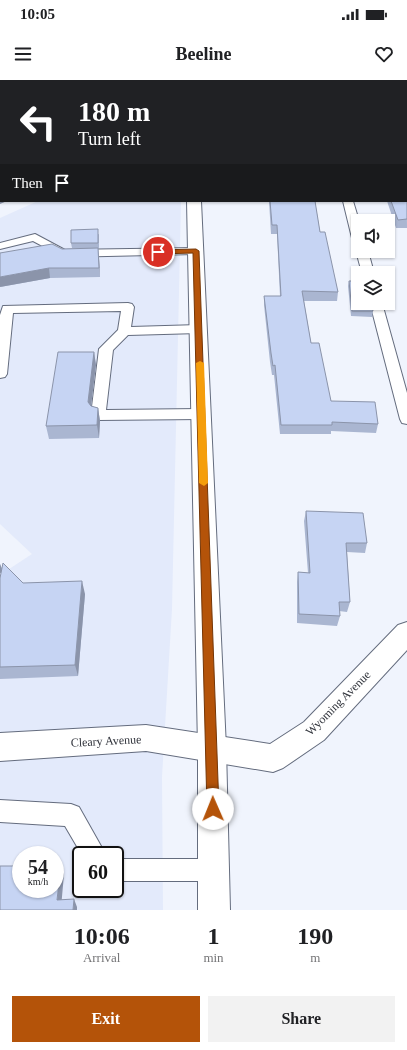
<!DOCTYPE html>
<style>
:root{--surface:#fff;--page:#f2f2f2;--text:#202124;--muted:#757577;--accent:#b45309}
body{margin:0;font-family:"Times New Roman",serif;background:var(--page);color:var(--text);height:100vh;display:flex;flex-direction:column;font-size:15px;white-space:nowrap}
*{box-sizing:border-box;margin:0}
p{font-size:13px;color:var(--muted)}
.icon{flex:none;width:22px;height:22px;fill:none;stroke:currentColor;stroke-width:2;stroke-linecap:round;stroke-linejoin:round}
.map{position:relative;height:830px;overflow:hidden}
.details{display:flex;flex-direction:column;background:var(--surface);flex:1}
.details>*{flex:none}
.banner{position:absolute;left:0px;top:0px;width:407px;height:122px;box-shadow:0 1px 3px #0004;background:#202124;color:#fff;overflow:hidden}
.buttons{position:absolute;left:351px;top:134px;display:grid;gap:8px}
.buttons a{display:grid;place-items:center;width:44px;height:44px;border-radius:0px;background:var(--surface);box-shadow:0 1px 3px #0004;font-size:20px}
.speed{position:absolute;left:12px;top:766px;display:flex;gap:8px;font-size:20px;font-weight:700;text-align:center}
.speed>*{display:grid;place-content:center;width:52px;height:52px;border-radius:50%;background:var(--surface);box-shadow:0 1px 3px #0004;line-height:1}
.speed small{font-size:10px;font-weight:400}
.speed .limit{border:2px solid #111;border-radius:6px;background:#fff;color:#111}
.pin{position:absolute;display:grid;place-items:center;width:34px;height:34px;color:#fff;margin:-17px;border:2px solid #fff;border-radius:50%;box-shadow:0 1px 4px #0007}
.me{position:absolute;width:44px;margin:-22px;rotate:359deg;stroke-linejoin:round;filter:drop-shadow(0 0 3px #0008)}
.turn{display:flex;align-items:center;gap:14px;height:84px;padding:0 12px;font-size:18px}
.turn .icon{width:52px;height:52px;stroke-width:2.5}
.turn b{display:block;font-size:28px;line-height:34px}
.then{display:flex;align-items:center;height:38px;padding:0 12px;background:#0003;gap:8px;font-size:15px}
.eta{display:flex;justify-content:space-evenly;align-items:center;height:68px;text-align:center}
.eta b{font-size:24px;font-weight:700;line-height:28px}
.cta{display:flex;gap:8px;margin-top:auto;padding:8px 12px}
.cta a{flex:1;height:46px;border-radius:0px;background:var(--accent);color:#fff;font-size:16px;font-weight:700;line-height:46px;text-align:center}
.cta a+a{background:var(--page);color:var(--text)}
.status{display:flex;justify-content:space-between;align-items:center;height:28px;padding:0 20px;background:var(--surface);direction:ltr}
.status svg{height:11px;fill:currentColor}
header{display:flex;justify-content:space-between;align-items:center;height:52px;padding:0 12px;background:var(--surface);font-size:18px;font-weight:700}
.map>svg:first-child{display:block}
.built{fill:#e3eafb;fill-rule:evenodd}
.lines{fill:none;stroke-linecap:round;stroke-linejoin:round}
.lane-casing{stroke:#646c7e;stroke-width:2}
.street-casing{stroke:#646c7e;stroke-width:2}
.primary-casing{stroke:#646c7e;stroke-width:2}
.lane{fill:#fff;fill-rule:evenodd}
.street{fill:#fff;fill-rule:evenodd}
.primary{fill:#fff;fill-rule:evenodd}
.wall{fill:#aab6d1}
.shaded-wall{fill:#8b94aa}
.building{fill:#c6d4f3;stroke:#8b94aa}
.route{fill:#b45309;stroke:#753606}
.slow{fill:#f59e0b}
.labels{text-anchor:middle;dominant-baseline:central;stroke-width:3;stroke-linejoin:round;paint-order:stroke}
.near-street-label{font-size:12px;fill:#30333b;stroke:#fff}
</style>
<div class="status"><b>10:05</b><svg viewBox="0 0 49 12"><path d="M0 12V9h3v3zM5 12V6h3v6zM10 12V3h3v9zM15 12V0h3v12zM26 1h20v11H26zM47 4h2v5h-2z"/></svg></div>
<header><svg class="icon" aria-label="menu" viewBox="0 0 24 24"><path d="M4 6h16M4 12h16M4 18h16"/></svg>Beeline<svg class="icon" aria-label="heart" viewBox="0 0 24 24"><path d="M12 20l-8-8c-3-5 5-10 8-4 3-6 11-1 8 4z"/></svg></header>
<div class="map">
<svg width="407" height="830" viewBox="0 0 407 830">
<rect width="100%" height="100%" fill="#f0f4fd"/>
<path class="built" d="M38,121h143l-9,408 -10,168 1,133h-163v-335l32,-21 -32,-30v-306zM21,775h34v34h-34zM81,775h34v34h-34z"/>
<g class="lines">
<g class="lane-casing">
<path id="lane" d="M313,0h8v1h-8z
M343,121h10l6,20 -1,20 -4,-1 -2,-2z
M35,154l30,16 131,-2 4,1 2,2 -2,2 -4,1 -133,3 -30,-16 -33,8v-6z
M358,169v2h10l6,22h-12l-6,-22z
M128,223l4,1 2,3 -3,20 68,-2 5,1 1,3 -1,3 -5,1 -71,2 -15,15 -7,60 95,-1 5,2 2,3 -2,3 -5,2 -103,1 -5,-2 -2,-3 8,-66 19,-19 3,-19 -108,2 -6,61 -2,3 -5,1v-63l3,-9z
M370,223h12l25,90v31l-5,-1 -2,-4z
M0,720l71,4 8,3 27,48h-24l-17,-29 -65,-4z
M115,779h99l8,3 3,8 -3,8 -8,3h-99z"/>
</g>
<g class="street-casing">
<path id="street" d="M55,0h12v1h-12z
M0,59h1l-1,9z
M407,542v28l-83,90 -41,28 -10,4 -127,-21 -146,10v-28l146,-8 124,19 34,-22 94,-97z"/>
</g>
<g class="primary-casing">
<path id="primary" d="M187,0h12v1h-12z
M187,121h14l25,547 4,162h-32v-162z"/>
</g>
<use href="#lane" class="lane"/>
<use href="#street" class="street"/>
<use href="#primary" class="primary"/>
</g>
<path class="wall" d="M406,18l1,130h-11l-9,-27h19z
M87,121h47l-47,1z
M269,121h46l5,31 18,60 -1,9h-33l7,42 20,58 47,23 -2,9 -45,-2v3h-51l-6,-59h-2l-2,-13 -6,-57v-9h16l-3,-62h-6z
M99,154v14h-27l-1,-5z
M98,168l1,10 1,19 -50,1 -50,9 62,-38z
M349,201l24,30 -1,6 -21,-1 -3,-30z
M94,272l2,13 -5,41 7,2 2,13 -1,17 -50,1 -3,-13z
M306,431l61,32 -2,10 -18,-1 3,50 -3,10 -8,-1 1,5 -3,10 -40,-3v-41l1,-10 10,1 -4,-52z
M0,484l2,5 21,14 62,11 -7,82 -78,3v-101l1,-5h-1z"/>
<path class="shaded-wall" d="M100,0h23l-2,1h-24z
M1,29v10l-1,1v-10z
M0,114h1v7h6l-7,3z
M98,168l1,10 1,19 -1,-9z
M49,188l1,10 -50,9v-10z
M94,272l2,13 -6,50 -2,-13z
M98,328l2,13 -1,17 -2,-13z
M0,484l3,8 -3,1z
M82,501l3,13 -7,82 -3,-11z
M61,785l3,9 -3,34 -4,-8z
M74,819l3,8v3h-4z"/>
<path class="building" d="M0,0h23v1h-22v28l-1,1z
M252,0h59v1h-59z
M373,0h25v1h-25z
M406,18l1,2v78l-1,1 1,8v32l-9,1 -7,-19h15z
M0,80h1v34h-1z
M270,121h45l5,31h5l13,60 -36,-1 9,52h8l12,58 44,1 3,22 -46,-2v3h-51l-6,-60 -2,1 -2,-13 -7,-57h17l-4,-71h-5z
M98,149v14h-27v-13z
M52,164l10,5 36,-1 1,20h-50l-49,9v-24z
M349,201h9v22h13l2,8h-21z
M58,272h36l-6,50 3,4 7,2 -1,17 -51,1z
M306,431l57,2 4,30h-21l4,59h-11l1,14 -41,-2 -1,-42 12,1z
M3,483l20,20 59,-2 -7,84 -75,2v-89z
M55,785h6l-4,35 17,-1 -1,11h-73v-44h21v23h34z"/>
<path class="route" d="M196,169l3,2 20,558 -2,4 -4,2 -4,-2 -2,-4 -14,-556 -35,1 -3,-2 3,-2z"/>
<path class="slow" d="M200,281l4,2 4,120 -4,3 -5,-3 -3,-120z"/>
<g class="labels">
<g class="near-street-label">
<text transform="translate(338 623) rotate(-45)">Wyoming Avenue</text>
<text transform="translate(106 661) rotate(-3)">Cleary Avenue</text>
</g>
</g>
</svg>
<div class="buttons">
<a><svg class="icon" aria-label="sound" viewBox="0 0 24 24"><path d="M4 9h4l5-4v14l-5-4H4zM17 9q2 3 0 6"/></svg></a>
<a><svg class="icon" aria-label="layers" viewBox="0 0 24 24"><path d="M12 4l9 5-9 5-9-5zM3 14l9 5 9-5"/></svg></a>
</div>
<div class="speed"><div>54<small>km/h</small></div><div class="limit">60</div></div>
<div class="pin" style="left:158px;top:172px;background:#d93025"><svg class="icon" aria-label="arrive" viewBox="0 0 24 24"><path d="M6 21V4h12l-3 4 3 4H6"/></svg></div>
<svg class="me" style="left:213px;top:729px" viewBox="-20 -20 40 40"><circle r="19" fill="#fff"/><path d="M0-13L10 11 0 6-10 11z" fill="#b45309"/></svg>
<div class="banner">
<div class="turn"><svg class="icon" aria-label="left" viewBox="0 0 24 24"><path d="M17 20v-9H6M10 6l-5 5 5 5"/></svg><div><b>180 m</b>Turn left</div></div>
<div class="then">Then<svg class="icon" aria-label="arrive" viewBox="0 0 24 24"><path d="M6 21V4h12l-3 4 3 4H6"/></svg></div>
</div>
</div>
<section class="details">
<div class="eta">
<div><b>10:06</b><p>Arrival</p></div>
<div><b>1</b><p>min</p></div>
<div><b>190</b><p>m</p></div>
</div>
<div class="cta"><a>Exit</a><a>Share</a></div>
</section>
